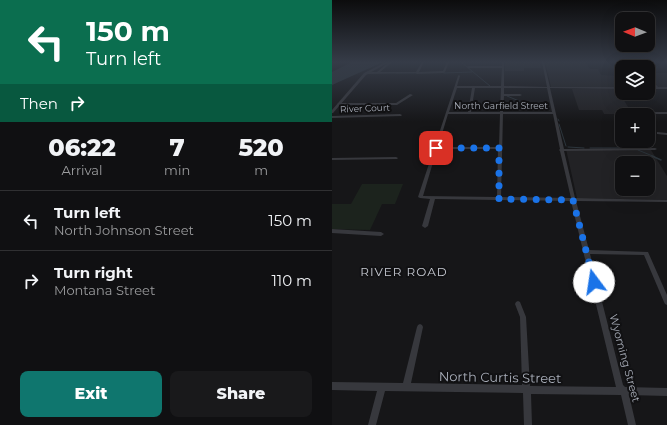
<!DOCTYPE html>
<meta charset="utf-8">
<style>
:root{--surface:#101012;--page:#19191b;--text:#f1f3f6;--muted:#9c9d9f;--line:#303032;--accent:#0f766e}
body{margin:0;font-family:Montserrat,sans-serif;background:var(--page);color:var(--text);height:100vh;display:flex;flex-direction:column;font-size:15px;white-space:nowrap}
*{box-sizing:border-box;margin:0}
p{font-size:13px;color:var(--muted)}
.icon{flex:none;width:22px;height:22px;fill:none;stroke:currentColor;stroke-width:2;stroke-linecap:round;stroke-linejoin:round}
.map{position:relative;flex:1;overflow:hidden}
.sheet{display:flex;flex-direction:column;background:var(--surface);width:332px}
.sheet>*{flex:none}
.hud{background:#0b6e4f;color:#fff;overflow:hidden}
.needle{width:26px;rotate:271deg}
.tools{position:absolute;left:283px;top:12px;display:grid;gap:8px}
.tools a{display:grid;place-items:center;width:40px;height:40px;border-radius:8px;background:var(--surface);box-shadow:0 4px 16px #0002,0 0 0 1px var(--line);font-size:20px}
.pin{position:absolute;display:grid;place-items:center;width:34px;height:34px;color:#fff;margin:-17px;border-radius:8px;box-shadow:0 2px 6px #0006}
.me{position:absolute;width:44px;margin:-22px;rotate:346deg;stroke-linejoin:round;filter:drop-shadow(0 0 3px #0008)}
.turn{display:flex;align-items:center;gap:14px;height:84px;padding:0 20px;font-size:18px}
.turn .icon{width:52px;height:52px;stroke-width:2.5}
.turn b{display:block;font-size:28px;line-height:34px}
.then{display:flex;align-items:center;height:38px;padding:0 20px;background:#0003;gap:8px;font-size:15px}
.eta{display:flex;justify-content:space-evenly;align-items:center;height:68px;text-align:center}
.eta b{font-size:24px;font-weight:800;line-height:28px}
.cta{display:flex;gap:8px;margin-top:auto;padding:8px 20px}
.cta a{flex:1;height:46px;border-radius:8px;background:var(--accent);color:#fff;font-size:16px;font-weight:800;line-height:46px;text-align:center}
.cta a+a{background:var(--page);color:var(--text)}
ul{padding:0;list-style:none}
li{display:flex;align-items:center;gap:12px;height:60px;padding:0 20px;border-top:1px solid var(--line)}
li div{flex:1}
li b{display:block;font-size:15px}
li em{font-style:normal}
main{display:flex;flex:1;min-height:0}
.map>svg:first-child{display:block}
.built{fill:#222225;fill-rule:evenodd}
.green{fill:#1c231d}
.water{fill:#2c353c}
.lines{fill:none;stroke-linecap:round;stroke-linejoin:round}
.stream-far1{stroke:#2c353c;stroke-width:1}
.stream{stroke:#2c353c;stroke-width:1.5}
.minor{fill:#37383d;fill-rule:evenodd}
.tertiary{fill:#37383d;fill-rule:evenodd}
.route{stroke:#1a73e8;stroke-width:7;stroke-dasharray:0 12.6}
.labels{text-anchor:middle;dominant-baseline:central;stroke-width:4;stroke-linejoin:round;paint-order:stroke}
.far-street-label{font-size:9px;fill:#a8adb8;stroke:#111113}
.street-label{font-size:11px;fill:#a8adb8;stroke:#111113}
.neighbourhood-label{font-size:12px;letter-spacing:1px;fill:#c9ccd4;stroke:#111113}
.near-street-label{font-size:13px;fill:#a8adb8;stroke:#111113}
</style>
<main>
<section class="sheet">
<div class="hud">
<div class="turn"><svg class="icon" aria-label="left" viewBox="0 0 24 24"><path d="M17 20v-9H6M10 6l-5 5 5 5"/></svg><div><b>150 m</b>Turn left</div></div>
<div class="then">Then<svg class="icon" aria-label="right" viewBox="0 0 24 24"><path d="M7 20v-9h11M14 6l5 5-5 5"/></svg></div>
</div>
<div class="eta">
<div><b>06:22</b><p>Arrival</p></div>
<div><b>7</b><p>min</p></div>
<div><b>520</b><p>m</p></div>
</div>
<ul>
<li><svg class="icon" aria-label="left" viewBox="0 0 24 24"><path d="M17 20v-9H6M10 6l-5 5 5 5"/></svg><div><b>Turn left</b><p>North Johnson Street</p></div><em>150 m</em></li>
<li><svg class="icon" aria-label="right" viewBox="0 0 24 24"><path d="M7 20v-9h11M14 6l5 5-5 5"/></svg><div><b>Turn right</b><p>Montana Street</p></div><em>110 m</em></li>
</ul>
<div class="cta"><a>Exit</a><a>Share</a></div>
</section>
<div class="map">
<svg width="335" height="425" viewBox="0 0 335 425">
<rect width="100%" height="100%" fill="#161618"/>
<path class="built" d="M173,62h35l1,6h-17v3h-19z
M213,62h40l5,7h8l3,6 21,1v11h-71z
M316,73h19v15h-10l-9,-11z
M240,89h45l16,26h-11v2l-2,-3h-16l-2,-4h-23z
M234,149l85,1 16,26v24l-90,-2zM290,163h26v26h-26z"/>
<path class="green" d="M30,184h41l-8,20h-13l-12,26 -38,-1v-25h19z"/>
<path class="water" d="M20,62h31l-51,23v-13z"/>
<g class="lines">
<path class="stream-far1" d="M129,62l29,24
M64,73h22
M112,73l28,-1
M175,96l34,14
M226,119l1,2
M227,124l7,22
M236,147l16,1
M258,148h41
M306,150l17,7"/>
<path class="stream" d="M320,156l9,4"/>
<path class="minor" d="M57,62h3l-12,10h36l6,-10h2l-5,10 24,-1 4,-9h2l-4,10 -1,1 -27,1 -1,-1 -48,1 -1,-1 1,-1h9z
M170,62h2v24l43,1 -5,-25h2l6,25h72v2l-72,-1 14,61 91,-1 2,1 -2,1 -91,1 11,47 92,2v2l-91,-1 13,49 59,2 19,43v10l-2,-1 -1,-2 -20,-47 -54,-1 33,131 2,2 42,1v8l-38,-1 7,30h-8l-7,-30 -90,-1 1,31h-8l-1,-32 -138,-2 -9,34h-8l9,-34 -45,-1v-8l71,1 14,-56 1,-2 2,-1 2,1 1,2 -12,56 111,2 -2,-68 -5,-13 1,-2 2,-1 2,1 6,15 4,69 86,1 -45,-186 -70,-1h-4l-62,-1 -7,27 -3,2 -3,-2 8,-27 -10,-1 -2,-1 40,-121 1,-1 1,1 -3,10h44l1,-18h-34l-1,-1 1,-1h34zM125,88h15l-4,24h-19zM143,88h26l-1,24h-29zM172,88h43l5,24h-49l1,-16h16l2,-1 -2,-1h-16zM116,114h52l-1,33h-61zM171,114h50l7,35 -1,1 1,1 11,47 -70,-1zM105,149h61l-1,48 -74,-1z
M281,62h3l12,5h-3z
M316,76l10,11h9v2h-19v-2h7l-7,-8z
M78,94l3,1 -16,10h-58l-2,-1 2,-1h57z
M309,112h26v2h-25l-2,-1z
M68,114l2,1 -1,1 -69,2v-2z
M325,132l10,1v2l-10,-1z
M64,157l2,1 -1,1 -65,1v-2z
M0,229l49,3 3,2 -3,2 -49,-3z"/>
<path class="tertiary" d="M54,62h3l-23,13 -33,38h-1v-3l32,-37z"/>
</g>
<linearGradient id="sky" x2="0" y2="1"><stop stop-color="#0c0c0d"/><stop offset="0.51" stop-color="#363c48"/><stop offset="1" stop-color="#363c48" stop-opacity="0"/></linearGradient>
<rect width="335" height="122" fill="url(#sky)"/>
<g class="lines">
<path class="route" d="M104,148h63v51l74,1 21,82"/>
</g>
<g class="labels">
<g class="far-street-label">
<text x="169" y="105">North Garfield Street</text>
<text transform="translate(33 108) rotate(-2)">River Court</text>
</g>
<g class="street-label">
<text transform="translate(293 358) rotate(75)">Wyoming Street</text>
</g>
<g class="neighbourhood-label">
<text x="72" y="271">RIVER ROAD</text>
</g>
<g class="near-street-label">
<text transform="translate(168 377) rotate(1)">North Curtis Street</text>
</g>
</g>
</svg>
<div class="tools">
<a><svg class="needle" viewBox="-14 -14 28 28"><path d="M0-13l5 13h-10z" fill="#e53935"/><path d="M0 13l5-13h-10z" fill="#9c9d9f"/></svg></a>
<a><svg class="icon" aria-label="layers" viewBox="0 0 24 24"><path d="M12 4l9 5-9 5-9-5zM3 14l9 5 9-5"/></svg></a>
<a>+</a>
<a>−</a>
</div>
<div class="pin" style="left:104px;top:148px;background:#d93025"><svg class="icon" aria-label="arrive" viewBox="0 0 24 24"><path d="M6 21V4h12l-3 4 3 4H6"/></svg></div>
<svg class="me" style="left:262px;top:282px" viewBox="-20 -20 40 40"><circle r="19" fill="#fff"/><path d="M0-13L10 11 0 6-10 11z" fill="#1a73e8"/></svg>
</div>
</main>
